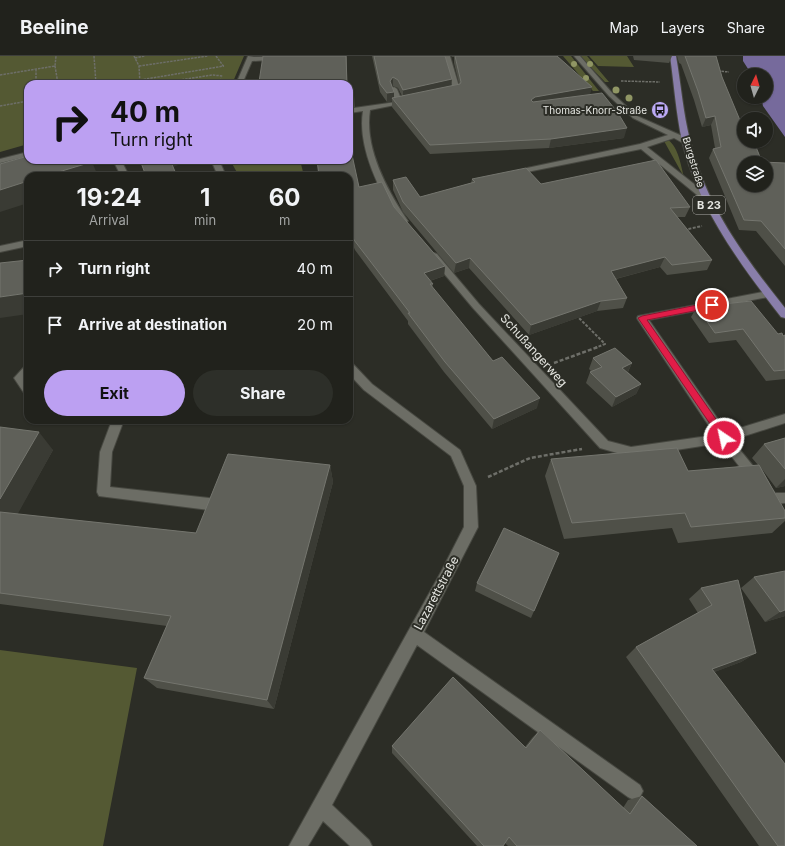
<!DOCTYPE html>
<meta charset="utf-8">
<style>
:root{--surface:#21221c;--page:#2d2f29;--text:#f1f3f6;--muted:#a2a4a3;--line:#3e3f3b;--accent:#bca0f2}
body{margin:0;font-family:Inter,sans-serif;background:var(--page);color:var(--text);height:100vh;display:flex;flex-direction:column;font-size:15px;white-space:nowrap}
*{box-sizing:border-box;margin:0}
p{font-size:13px;color:var(--muted)}
.icon{flex:none;width:22px;height:22px;fill:none;stroke:currentColor;stroke-width:2;stroke-linecap:round;stroke-linejoin:round}
.map{position:relative;flex:1;overflow:hidden}
.details{position:absolute;left:24px;top:116px;width:329px;height:252px;display:flex;flex-direction:column;background:var(--surface);border-radius:12px;box-shadow:0 1px 3px #0004,0 0 0 1px var(--line)}
.details>*{flex:none}
.top-card{position:absolute;left:24px;top:24px;width:329px;height:84px;border-radius:12px;box-shadow:0 1px 3px #0004,0 0 0 1px var(--line);background:#bca0f2;color:#111;overflow:hidden}
.needle{width:26px;rotate:5deg}
.tools{position:absolute;left:737px;top:12px;display:grid;gap:8px}
.tools a{display:grid;place-items:center;width:36px;height:36px;border-radius:50%;background:var(--surface);box-shadow:0 1px 3px #0004,0 0 0 1px var(--line);font-size:20px}
.pin{position:absolute;display:grid;place-items:center;width:34px;height:34px;color:#fff;margin:-17px;border:2px solid #fff;border-radius:50%;box-shadow:0 1px 4px #0007}
.me{position:absolute;width:44px;margin:-22px;rotate:326deg;stroke-linejoin:round;filter:drop-shadow(0 0 3px #0008)}
.turn{display:flex;align-items:center;gap:14px;height:84px;padding:0 20px;font-size:18px}
.turn .icon{width:52px;height:52px;stroke-width:2.5}
.turn b{display:block;font-size:28px;line-height:34px}
.eta{display:flex;justify-content:space-evenly;align-items:center;height:68px;text-align:center}
.eta b{font-size:24px;font-weight:700;line-height:28px}
.primary-button{display:flex;gap:8px;margin-top:auto;padding:8px 20px}
.primary-button a{flex:1;height:46px;border-radius:24px;background:var(--accent);color:#111;font-size:16px;font-weight:700;line-height:46px;text-align:center}
.primary-button a+a{background:var(--page);color:var(--text)}
ul{padding:0;list-style:none}
li{display:flex;align-items:center;gap:12px;height:56px;padding:0 20px;border-top:1px solid var(--line)}
li div{flex:1}
li b{display:block;font-size:15px}
li em{font-style:normal}
header{display:flex;align-items:center;gap:24px;box-sizing:border-box;height:56px;padding:0 20px;background:var(--surface);border-bottom:1px solid var(--line)}
header strong{font-size:19px}
nav{display:flex;gap:22px;margin-inline-start:auto;font-size:14px}
.map>svg:first-child{display:block}
.green{fill:#545933}
.water{fill:#766a9c}
.lines{fill:none;stroke-linecap:round;stroke-linejoin:round}
.minor-casing{stroke:#474841;stroke-width:2}
.major-casing{stroke:#474841;stroke-width:2}
.path-far2{stroke:#6e6f69;stroke-width:1.5;stroke-dasharray:2.5 1;stroke-linecap:butt}
.path-far1{stroke:#6e6f69;stroke-width:2;stroke-dasharray:3 1.5;stroke-linecap:butt}
.path{stroke:#6e6f69;stroke-width:2.5;stroke-dasharray:4 2;stroke-linecap:butt}
.minor{fill:#6c6d65;fill-rule:evenodd}
.major{fill:#897eaa;fill-rule:evenodd}
.tree{fill:#909664}
.wall{fill:#4f5048;fill-rule:evenodd}
.shaded-wall{fill:#3a3b34}
.building{fill:#5f6059;stroke:#74756e;fill-rule:evenodd}
.route{fill:#e11d48;stroke:#92132f}
.labels{text-anchor:middle;dominant-baseline:central;stroke-width:4;stroke-linejoin:round;paint-order:stroke}
.far-poi-label{font-size:10px;fill:#e5e6e1;stroke:#2c2d26;text-anchor:end}
.far-street-label{font-size:10px;fill:#e5e6e1;stroke:#2c2d26}
.shield{fill:#2c2d26;stroke:#aeaea9;stroke-width:1}
.shield-label{font-size:11px;font-weight:bold;fill:#e5e6e1}
.street-label{font-size:12px;fill:#e5e6e1;stroke:#2c2d26}
</style>
<header>
<strong>Beeline</strong>
<nav><a>Map</a><a>Layers</a><a>Share</a></nav>
</header>
<div class="map">
<svg width="785" height="790" viewBox="0 0 785 790">
<rect width="100%" height="100%" fill="#2c2d26"/>
<path class="green" d="M0,0h244l-12,28h-204v60l-28,8z
M563,0h8l28,35h-6z
M580,0h7l22,26h-4z
M589,0h38l7,11 -36,-1z
M666,83c12,5 15,27 18,38l-20,-36z
M230,104h70l4,16h-65z
M0,594l137,18 -34,178h-103z"/>
<path class="water" d="M743,0h42v81l-22,-31 -2,-9h5v-22h-14l-9,-14z"/>
<g class="lines">
<g class="minor-casing">
<path id="minor" d="M248,0l6,1 51,-1 -3,2 -50,3 -10,23h-6z
M444,0h6l10,34 -14,6 -3,-2 1,-1 9,-4z
M574,0h6l33,38 24,22 52,23v4h-6l-9,-5 -27,9 61,48v4h-6l-61,-50 -114,23v-4l113,-24 28,-9 -35,-17 -24,-22z
M394,31l3,2 5,12 5,-1 3,2 -40,8c-6,38 17,80 38,111l-4,3 -3,-1c-21,-29 -44,-76 -38,-112l-14,2v-20l4,2 1,13 42,-6 -5,-13z
M28,96v4l-28,7v-4z
M113,104h8l8,16h-8z
M211,104h8l7,16h-8z
M28,184v6l-28,6v-6z
M434,197l3,1 42,50 129,137 23,6 84,-12 -77,-115 -1,-2 1,-2 130,-25 3,1 2,2 -5,3 -119,23 78,112 58,-18v9l-53,17 43,53h10v10l-13,1 -4,-1 -47,-60 -90,14 -31,-9 -127,-140 -42,-50 -2,-2z
M349,307l4,1 19,20 88,66 16,36 2,41 -54,105 216,153 3,6 -3,6 -6,3 -6,-3 -211,-152 -85,160 37,35 3,6h-22l-27,-25 -15,25h-19l152,-274 23,-45v-41l-13,-30 -87,-66 -15,-16z
M28,310v10l-3,3 3,3v12l-4,-1 -10,-15 10,-11z
M112,364h12l-12,32 -2,35 99,11 5,2 1,4 -1,4 -5,2 -110,-14 -2,-4 3,-40z"/>
</g>
<g class="major-casing">
<path id="major" d="M670,0h6c5,28 7,57 14,84 15,64 55,118 95,168v10l-4,-1c-41,-53 -83,-109 -99,-176 -6,-28 -8,-57 -12,-85z"/>
</g>
<path class="path-far2" d="M94,0l2,28
M134,0l5,10 1,18
M216,0l8,11
M135,2l10,-2
M55,10l3,18
M139,10l69,-10
M36,13v15
M718,15l11,1
M0,19l55,-9 1,-10
M140,24l84,-14
M621,25l39,1
M154,28l58,-9 11,1
M194,28l24,-2
M218,28l4,-6
M0,50l28,-5"/>
<path class="path-far1" d="M684,174l18,-4
M576,259l29,29 -10,4"/>
<path class="path" d="M554,307l44,-16
M488,421l42,-19 52,-9"/>
<use href="#minor" class="minor"/>
<use href="#major" class="major"/>
</g>
<g class="tree">
<circle cx="574" cy="8" r="3"/>
<circle cx="590" cy="8" r="3"/>
<circle cx="586" cy="22" r="3"/>
<circle cx="616" cy="34" r="3.5"/>
<circle cx="629" cy="42" r="3.5"/>
</g>
<path class="wall" d="M347,0v28h-88v-2z
M372,0h73l6,30 8,-2 -5,-21v-6h-2l-1,-1h106l33,38 34,44 -75,10 -119,6 -38,-47v-6l-5,1 -7,-10zM393,30l5,2 4,8 -8,2v-6l-2,-5z
M633,0h39l-3,7 -35,-3z
M677,0h39l6,21 22,64 18,21 23,1v103l-29,-35 -17,-1 -30,-72 4,-9 2,-1 -4,-23 -9,2 -8,-27 -13,-36 -2,-1z
M317,104h32l10,27 35,20 51,59 -1,10 -14,5 3,3 -1,4 61,73 44,47 -45,21 -48,-57 -36,-48v-3l-53,-71 -6,-13v-61h-30z
M472,123l69,5 149,23 -5,10h-8l35,43 -5,10 -40,5 -7,-8 -44,12 11,19 -4,10 -26,3 -68,24 -60,-67 -15,5 -51,-61 -10,-22v-10l27,17 51,-14z
M697,251l86,29 2,-1v44l-19,2 -30,-41 -27,3 -18,-26z
M593,302l39,5 -4,9 13,12 -5,10 -24,13 -26,-24 4,-11h2l-3,-3z
M0,371l53,23 -36,64 179,19 134,-68 3,17 -59,227 -117,-21 -13,-10 23,-52 -167,-22z
M785,382v48l-9,2 -15,-20 24,43v10l-13,12 -94,10 -6,-15 -108,11 -19,-63 6,-17 137,12 70,-6 -6,-7 12,-14z
M754,521l31,39 -20,6 -24,-34z
M477,527l57,28 -3,7 -56,-27z
M701,532l55,65 -15,9 -27,10 71,174h-26l-133,-189 10,-10 62,-34 -9,-14z
M540,674l83,78 5,-8 14,-4 55,50h-189l-3,-3 -2,3h-26l-85,-93v-7l133,1 7,-9z"/>
<path class="shaded-wall" d="M393,21v9l-3,4v-9z
M452,23l-1,9 -48,10v-8z
M592,31l-2,8 -56,11 -3,-6 4,-3z
M394,36v9l-2,-3v3l-5,1v-9z
M715,60l-4,9 -9,2 4,-9z
M627,72l-3,10 -75,10 2,-9z
M169,104h21l-19,8z
M92,106l6,14h-53z
M28,125v22l-28,9v-22z
M665,201l-5,10 -53,14 4,-10z
M470,202l-1,10 -15,5 2,-10z
M445,210l-1,10 -21,7 1,-10z
M28,237v21l-28,4v-21z
M601,245l-4,10 -68,24 2,-10z
M632,307l-5,10 -5,-5z
M641,328l-5,10 -24,13 4,-10z
M540,342l-3,10 -45,21 2,-10z
M39,376l14,18 -43,78 -10,-10v-19z
M330,409l3,17 -59,227 -7,-9z
M785,423v7l-9,2z
M785,554v6l-20,6 15,-10z
M756,597l-15,9 -42,16 13,-9z"/>
<path class="building" d="M263,0h83l1,28h-48v-4l-40,2z
M374,0h71l7,23 -49,11 -5,-10 -5,-3 -3,4 4,11 -7,1 -7,-9z
M455,0h102l35,31 -57,10 -4,3 2,2 69,-9 16,20 9,15 -76,11 -121,6 -38,-47 68,-14 1,-2z
M685,0h31l6,21 22,53v11l10,1 8,20 23,1v86l-24,-28 -17,-1 -31,-71 8,-2 -6,-31 -9,2 -8,-27zM744,107h22v22h-22z
M349,85l10,46 23,-5 12,25 51,59 -21,7 9,11h-3l63,77 9,-4 38,41 -46,21 -49,-57 -37,-49h2l-56,-73 -5,-12v-52h-30l-2,-16h32z
M28,100v4h62l2,2 -47,14h-17v5l-28,9v-26z
M140,104h30l7,16h-31z
M656,104l34,47 -20,1 42,52 -40,5 -7,-8 -54,14 16,27 -26,3 -70,24 -61,-67 -14,5 -53,-61 -10,-22 13,-3 14,20 55,-15 -3,-3 54,-11 15,16z
M28,204v33l-28,4v-34z
M751,245l27,33 4,-1 1,3 2,-1v35l-11,1 -31,-42 -28,4 -18,-26z
M615,292l17,15 -10,5 19,16 -25,13 -26,-25 12,-5 -9,-9z
M0,371l39,5 -39,67z
M785,382v31l-21,-25z
M677,392l11,23 71,-6 26,46v7l-94,9 -6,-14 -113,10 -21,-64z
M228,398l102,11 -63,235 -123,-22 27,-62 -171,-23v-81l196,21z
M504,472l55,25 -25,58 -57,-28z
M785,515v39l-5,2 -26,-35z
M738,524l18,73 -44,16 73,95v82h-7l-142,-199 76,-42 -11,-17z
M453,621l73,71 14,-18 90,84 12,-18 55,50h-180l-8,-9 -6,9h-19l-92,-100z"/>
<path class="route" d="M712,246l3,1v4l-68,13 80,115v5h-6l-83,-122 4,-2z"/>
<defs>
<g id="bus-disc" transform="scale(0.9)"><circle r="9.5" fill="#bcaaf6" stroke="#2c2d26"/><path d="M-5-6H5V4H4V6H2V4H-2V6H-4V4H-5ZM-3.5-4V0h7V-4ZM-3.5 1.2v1.5H-2V1.2ZM2 1.2v1.5H3.5V1.2Z" fill="#111"/></g>
</defs>
<g fill-rule="evenodd">
<use href="#bus-disc" x="660" y="54"/>
</g>
<g class="labels">
<g class="far-poi-label">
<text x="647" y="54">Thomas-Knorr-Straße</text>
</g>
<g class="far-street-label">
<text transform="translate(694 106) rotate(73)">Burgstraße</text>
</g>
<rect class="shield" x="693" y="140" width="32" height="18" rx="3"/>
<g class="shield-label">
<text x="709" y="149">B 23</text>
</g>
<g class="street-label">
<text transform="translate(534 294) rotate(48)">Schußangerweg</text>
<text transform="translate(436 537) rotate(-62)">Lazarettstraße</text>
</g>
</g>
</svg>
<div class="tools">
<a><svg class="needle" viewBox="-14 -14 28 28"><path d="M0-13l5 13h-10z" fill="#e53935"/><path d="M0 13l5-13h-10z" fill="#a2a4a3"/></svg></a>
<a><svg class="icon" aria-label="sound" viewBox="0 0 24 24"><path d="M4 9h4l5-4v14l-5-4H4zM17 9q2 3 0 6"/></svg></a>
<a><svg class="icon" aria-label="layers" viewBox="0 0 24 24"><path d="M12 4l9 5-9 5-9-5zM3 14l9 5 9-5"/></svg></a>
</div>
<div class="pin" style="left:712px;top:249px;background:#d93025"><svg class="icon" aria-label="arrive" viewBox="0 0 24 24"><path d="M6 21V4h12l-3 4 3 4H6"/></svg></div>
<svg class="me" style="left:724px;top:382px" viewBox="-20 -20 40 40"><circle r="17" fill="#e11d48" stroke="#fff" stroke-width="3"/><path d="M0-11L8 9 0 5-8 9z" fill="#fff"/></svg>
<div class="top-card">
<div class="turn"><svg class="icon" aria-label="right" viewBox="0 0 24 24"><path d="M7 20v-9h11M14 6l5 5-5 5"/></svg><div><b>40 m</b>Turn right</div></div>
</div>
<section class="details">
<div class="eta">
<div><b>19:24</b><p>Arrival</p></div>
<div><b>1</b><p>min</p></div>
<div><b>60</b><p>m</p></div>
</div>
<ul>
<li><svg class="icon" aria-label="right" viewBox="0 0 24 24"><path d="M7 20v-9h11M14 6l5 5-5 5"/></svg><div><b>Turn right</b></div><em>40 m</em></li>
<li><svg class="icon" aria-label="arrive" viewBox="0 0 24 24"><path d="M6 21V4h12l-3 4 3 4H6"/></svg><div><b>Arrive at destination</b></div><em>20 m</em></li>
</ul>
<div class="primary-button"><a>Exit</a><a>Share</a></div>
</section>
</div>
